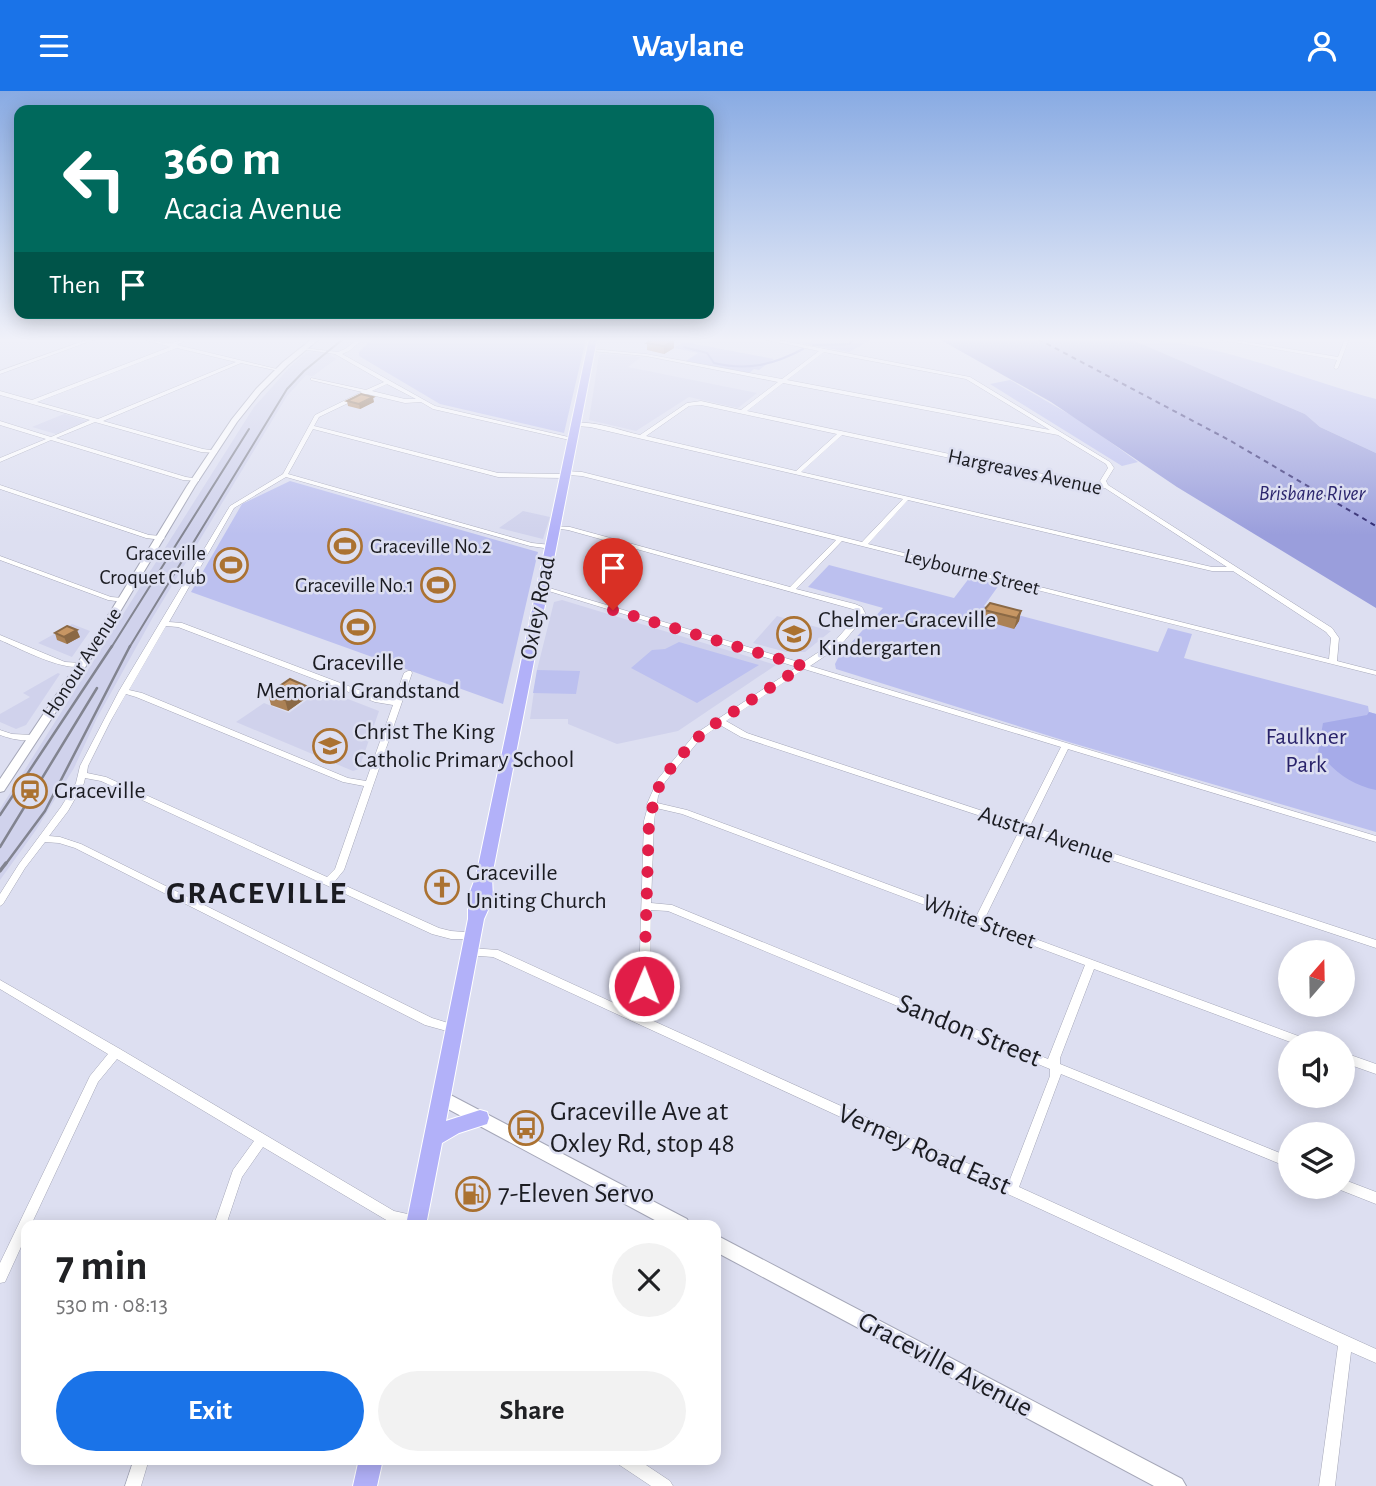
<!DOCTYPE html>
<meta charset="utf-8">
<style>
:root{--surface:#fff;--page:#f2f2f2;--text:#202124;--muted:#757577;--accent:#1a73e8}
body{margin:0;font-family:"Alegreya Sans",sans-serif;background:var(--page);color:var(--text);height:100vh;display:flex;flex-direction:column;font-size:26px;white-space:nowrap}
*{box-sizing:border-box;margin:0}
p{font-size:23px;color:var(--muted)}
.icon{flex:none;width:38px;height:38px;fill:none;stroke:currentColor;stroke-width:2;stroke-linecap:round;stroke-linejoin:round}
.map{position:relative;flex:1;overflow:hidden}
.details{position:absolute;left:21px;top:1129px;width:700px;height:245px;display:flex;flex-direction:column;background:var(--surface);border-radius:14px;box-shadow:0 4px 18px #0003}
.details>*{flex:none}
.guide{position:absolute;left:14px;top:14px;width:700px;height:214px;border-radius:14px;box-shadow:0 4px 18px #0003;background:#00695c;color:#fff;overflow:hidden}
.needle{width:46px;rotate:20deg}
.buttons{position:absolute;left:1278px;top:849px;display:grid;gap:14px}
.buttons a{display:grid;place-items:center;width:77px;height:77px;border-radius:50%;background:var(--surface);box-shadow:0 4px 18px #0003;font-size:35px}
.pin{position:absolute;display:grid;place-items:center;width:60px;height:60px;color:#fff;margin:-72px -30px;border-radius:50% 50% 50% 0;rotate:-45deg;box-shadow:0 0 7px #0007}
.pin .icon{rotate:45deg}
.me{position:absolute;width:77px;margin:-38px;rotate:1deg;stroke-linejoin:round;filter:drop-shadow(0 0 5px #0008)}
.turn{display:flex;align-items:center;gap:24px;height:147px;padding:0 35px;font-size:32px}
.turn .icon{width:91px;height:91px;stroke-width:2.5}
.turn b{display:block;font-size:49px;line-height:60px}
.then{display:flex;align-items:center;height:66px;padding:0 35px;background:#0003;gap:14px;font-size:26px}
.round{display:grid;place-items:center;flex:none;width:74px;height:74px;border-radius:37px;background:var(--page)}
.overview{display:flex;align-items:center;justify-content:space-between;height:119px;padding:0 35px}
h1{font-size:42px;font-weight:600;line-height:52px}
.button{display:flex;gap:14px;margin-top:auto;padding:14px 35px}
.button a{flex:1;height:80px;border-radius:42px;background:var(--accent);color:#fff;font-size:28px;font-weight:600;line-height:80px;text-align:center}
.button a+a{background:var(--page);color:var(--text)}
header{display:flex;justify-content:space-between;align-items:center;height:91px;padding:0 35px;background:var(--accent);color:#fff;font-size:32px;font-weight:600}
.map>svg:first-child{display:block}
.built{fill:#d0d2ec}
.green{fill:#bcc0ef}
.forest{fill:#a6abe9}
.water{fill:#9a9edc}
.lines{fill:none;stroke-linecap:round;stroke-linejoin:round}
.stream{stroke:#9a9edc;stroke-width:2}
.ferry{stroke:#2c266e;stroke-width:2;stroke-dasharray:5 4.5;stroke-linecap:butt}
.minor-casing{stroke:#a5a7b8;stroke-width:1}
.secondary-casing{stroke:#a5a7b8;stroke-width:2}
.primary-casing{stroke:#fff;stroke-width:2}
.minor{fill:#fff;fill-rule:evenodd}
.secondary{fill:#fff;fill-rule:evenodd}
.primary{fill:#b2b1f9;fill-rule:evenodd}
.rail-far2{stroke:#828490;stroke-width:2}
.rail-far1{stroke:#828490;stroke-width:2.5}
.rail{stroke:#828490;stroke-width:3.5}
.wall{fill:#ab8155}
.shaded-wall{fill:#8b6945}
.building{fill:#c79663;stroke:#8b6945;stroke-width:2}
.route{stroke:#e11d48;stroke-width:12;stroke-dasharray:0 21.6}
.labels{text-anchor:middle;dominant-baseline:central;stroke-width:5;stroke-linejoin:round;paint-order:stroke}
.far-street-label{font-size:21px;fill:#1b1c22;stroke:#dddff1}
.far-water-label{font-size:21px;font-style:italic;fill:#2c266e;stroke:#dddff1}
.far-poi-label{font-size:21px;fill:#1b1c22;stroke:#dddff1;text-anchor:end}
.street-label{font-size:24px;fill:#1b1c22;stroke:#dddff1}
.poi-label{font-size:24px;fill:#1b1c22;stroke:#dddff1;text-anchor:start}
.park-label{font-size:24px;fill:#29236a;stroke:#dddff1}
.near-street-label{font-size:28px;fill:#1b1c22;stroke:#dddff1}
.near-poi-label{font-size:28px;fill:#1b1c22;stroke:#dddff1;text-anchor:start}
.district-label{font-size:32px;font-weight:bold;letter-spacing:2px;fill:#1b1c22;stroke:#dddff1}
</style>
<header><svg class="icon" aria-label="menu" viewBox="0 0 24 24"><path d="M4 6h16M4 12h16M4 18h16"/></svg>Waylane<svg class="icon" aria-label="person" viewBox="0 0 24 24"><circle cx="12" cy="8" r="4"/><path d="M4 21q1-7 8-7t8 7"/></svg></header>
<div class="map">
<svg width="1376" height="1395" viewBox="0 0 1376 1395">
<rect width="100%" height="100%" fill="#dddff1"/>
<path class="built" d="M314,260l12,1 10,7 -23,17 -7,-1 -19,21 -134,221 -56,101 -23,50 -38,62 -36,50v-71l254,-402 37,-41 15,-13z
M602,263l39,3 -13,10 129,26 -19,15 -49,-11 -53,34 -47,-11 10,-65z
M64,323l24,7 -32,13 -24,-7z
M523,420l27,6 -7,22 -44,-11z
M562,509l214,65 -98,66 -61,13 -49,-20v-5h-38l7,-49 17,-68z
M777,525l54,15 -26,21h-19l-33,-9z
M72,533l18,7 -18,26 -34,-14z
M58,582l2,1 -34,51 -10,4 -16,-7v-8l30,-17 -7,-4z
M322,598l57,22 -20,58 -6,2 -117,-49 28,-19 25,10z"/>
<path class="green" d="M372,248h214l-22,94 -124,-29 -81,-48v-4z
M815,248h58l-24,13 -44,-8z
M1130,248c81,0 168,39 246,60v54l-56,-26 -15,-13z
M684,251l90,17 -15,11 -5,-1 -6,5 -62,-13 12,-8 -24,-5z
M1010,289l71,41 57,41 -16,4 -132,-82z
M290,390l248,71 -35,152 -312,-112 51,-88z
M829,474l125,33 16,-21 29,8 -15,21 174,46 10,-24 24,6 -8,24 184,48 1,6 7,2v118l-304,-89 -236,-74 -1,-5 4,-8 44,-48 -75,-21z
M679,551l80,23 -62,38 -66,-35 21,-18 13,-1z
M537,579l43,1 -4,23 -43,-1z"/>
<path class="forest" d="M1369,621l7,2v76c-25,-5 -42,-19 -58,-38l5,-29 44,-8z"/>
<path class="water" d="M939,248h191l175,75 15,13 56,26v155l-199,-121 -126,-85z"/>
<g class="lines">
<path class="stream" d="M813,254l36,-1 5,-5
M684,256l23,6 7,10c33,8 59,2 89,-14"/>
<path class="ferry" d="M1038,248l191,101 147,86"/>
<g class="minor-casing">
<path id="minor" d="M89,248h7l-96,35v-3z
M143,248c9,0 17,4 26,4 6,0 11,-4 18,-4l-10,6 104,25 -2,1 -38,-8 -138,58 100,28 14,2v2l-16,-1 -106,-30 -39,16 130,39 13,2v2l-16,-1 -132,-40 -51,22v-4l46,-19 -46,-14v-4l51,16 39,-17 -90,-25v-4l32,9 138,-53zM177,257l59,14 -138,57 -61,-17z
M358,248h5l-14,12 -7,3 93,52 142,33 -3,2 -141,-32 -12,-7 -16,1 -38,-9 -48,23 -5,9 184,47 67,1v-2l2,-1 15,1 280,70 41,-43 -313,-72 -14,-1 -3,-2c17,-5 49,7 67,11l47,-32 14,-2 40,9 37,-28 -132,-26 -55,-5 -2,-1 2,-1 55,5 136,25 37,-28 -57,-12h11l197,38 140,85 4,6 -8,13 2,4 224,143 7,10 -2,23 39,10v4l-534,-134 -46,48 59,15 7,3 4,8 -26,31 -30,20 566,170v6l-308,-93 -38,77 346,114v8l-349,-116 -43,88 325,120 2,3h-18l-199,-74 -34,89v6l230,93v11l-229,-94 -42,113 357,162v14l-25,-11 -16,134h-16l19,-140 -845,-389 -27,-2 -1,-3 1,-3 4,-1 28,2 140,64 6,-193 4,-15 -1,-2 11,-25 37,-45 102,-67 -255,-78v-2h4l256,76 32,-21 24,-27 -2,-5 -7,-2 -281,-78 -15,-2v-2l17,1 220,60 46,-47 -254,-64 -14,-1v2l-2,1 -68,-1 -185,-48 -25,45 244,69 19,2 3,2 -3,2 -21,-3 -244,-69 -52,31 -65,114 13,1 198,75 14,2 10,-27 4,-2h3l1,2 -68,197 -9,11 104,47 12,3 26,2 1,3 -1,3h-26l-19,-5 -331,-153 -16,-3 -1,5 -16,28 -19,25 11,1 21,7 351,174 26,8 1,3 -1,3 -4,1 -29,-8 -350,-177 -16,-5 -14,-1 -20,26 -22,36 -3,2v-12l19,-30 42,-57 15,-24 4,-17 39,-75 111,-185 53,-32 32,-59 47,-23 -51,-12v-2l55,12 18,-8 -49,-28 -34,-5 2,-1 35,4 7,-3zM824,261l142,27 84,51 -263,-50zM783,292l275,52 48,29 2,4 -8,13 2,3 -16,-1 -339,-72zM387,293l29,15h-11l-33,-8zM701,314l136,29 -41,37 -150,-35 43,-30zM842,344l244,52 19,1 122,79h-15l-411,-95zM908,409l304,71h21l93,61 5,6 -2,21 -461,-115zM166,535l12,1 197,75 18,3 -27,76 -18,-3 -206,-85 -13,-3zM804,578l257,78 -39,77 -275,-91 -21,-12zM126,603l10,3 207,85 21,4 -29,83 -8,8 -221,-100 -19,-4 1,-7 22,-44zM720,634l21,12 279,92 -44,88 -289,-107 -30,-7 1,-7 7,-14 36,-44zM656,717l26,6 403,151 -37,94 -376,-154 -21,-2 3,-82zM651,819l17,1 382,158v7l-41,106 -360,-163z
M1216,248h12l110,18 7,-18h4l-11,29 -2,1 -2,-1 3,-8z
M1367,248h9v2z
M0,394l149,50 13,1 3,2 -3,2 -16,-2 -146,-49z
M0,465l111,41 12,1 4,2 -4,2 -15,-2 -108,-40z
M0,544l65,27 16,1 4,2c-18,9 -66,-17 -85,-25z
M0,639l12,4 21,1 4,3c-10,5 -26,1 -37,-3z
M0,889l120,69 274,162 27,6 2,4 -1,4h-17l-17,-4 -125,-74 -21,30 -16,48h-12l19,-55 21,-29 -137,-82 -19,23 -67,143h-5v11l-21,46 -5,1v-20l90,-187 18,-22 -108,-65z
M1342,961l34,12v10l-34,-12z
M1342,1088l34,13v12l-38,-15 -1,-2h5z
M134,1368h15l-8,27h-16z
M616,1368h21l33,22 3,5h-22l-33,-22z"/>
</g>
<g class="secondary-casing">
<path id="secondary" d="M312,248h7l-31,26 -27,27 -24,30 -42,64 -90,151 -101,154 -4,1v-13l95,-142 92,-151 45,-67 24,-30 27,-27z
M441,999l246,129 3,6h-26l-229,-123 -2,-5 2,-5z
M716,1144l466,244 4,7h-32l-438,-234z"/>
</g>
<g class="primary-casing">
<path id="primary" d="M589,248h8l-105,537 1,23 -9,20 -38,202 34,-11 7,2 2,6 -2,6 -28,9 -17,10 -16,82h-20l62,-306v-22l8,-21z
M359,1368h24l-6,27h-24z"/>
</g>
<use href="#minor" class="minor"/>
<use href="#secondary" class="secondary"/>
<use href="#primary" class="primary"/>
<path class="rail-far2" d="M111,557l138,-219
M129,557l158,-259 17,-18 39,-32"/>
<path class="rail-far1" d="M0,724l112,-169
M0,756l97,-159
M5,774l40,-54 85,-165"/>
<path class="rail" d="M0,780l6,-8"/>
</g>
<path class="wall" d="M647,252l27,5 -10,6 -17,-4z
M347,310l27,1 -14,7 -12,-3z
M984,519l37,1 -2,10 -5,8 -32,-9z
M55,542l25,4 -13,7 -10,-4z
M268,603l41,2 -21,15 -17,-6z"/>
<path class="shaded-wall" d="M674,249v8l-10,6v-8z
M373,306l1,5 -14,7 -1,-5z
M1021,520l-2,10 -5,8 3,-11z
M77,539l3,7 -13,7 -3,-7z
M306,595l3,10 -21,15 -3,-11z"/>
<path class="building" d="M653,248h19l2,1 -10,6 -17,-3z
M361,303l12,3 -14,7 -12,-3z
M990,512l31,8 -4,7 -33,-8z
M67,535l10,4 -13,7 -9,-4z
M290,588l16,7 -21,14 -17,-6z"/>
<linearGradient id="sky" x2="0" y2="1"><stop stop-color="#89abe3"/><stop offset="0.56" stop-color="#f0f1f9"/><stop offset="1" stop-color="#f0f1f9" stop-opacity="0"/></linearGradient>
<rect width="1376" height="444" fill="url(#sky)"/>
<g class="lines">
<path class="route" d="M613,519l190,56 -99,65 -30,32 -17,27 -8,31 -5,165"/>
</g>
<defs>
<g id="stadium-ring" transform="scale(1.75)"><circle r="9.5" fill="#dddff1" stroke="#ab7231" stroke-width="1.5"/><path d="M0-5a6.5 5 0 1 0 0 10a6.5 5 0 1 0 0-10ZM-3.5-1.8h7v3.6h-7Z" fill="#ab7231"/></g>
<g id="school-ring" transform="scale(1.75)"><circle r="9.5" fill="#dddff1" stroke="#ab7231" stroke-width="1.5"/><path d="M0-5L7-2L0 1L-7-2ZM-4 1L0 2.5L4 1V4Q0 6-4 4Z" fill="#ab7231"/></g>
<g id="station-ring" transform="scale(1.75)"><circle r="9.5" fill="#dddff1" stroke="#ab7231" stroke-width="1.5"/><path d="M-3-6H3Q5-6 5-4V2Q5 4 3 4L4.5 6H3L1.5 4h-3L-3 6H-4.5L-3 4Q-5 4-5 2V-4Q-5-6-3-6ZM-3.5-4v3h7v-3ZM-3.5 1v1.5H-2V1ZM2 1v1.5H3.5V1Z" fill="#ab7231"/></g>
<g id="church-ring" transform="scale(1.75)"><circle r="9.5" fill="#dddff1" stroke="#ab7231" stroke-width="1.5"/><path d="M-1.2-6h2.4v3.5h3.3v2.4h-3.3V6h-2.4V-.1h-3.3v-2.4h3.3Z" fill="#ab7231"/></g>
<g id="bus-ring" transform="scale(1.75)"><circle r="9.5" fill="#dddff1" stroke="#ab7231" stroke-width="1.5"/><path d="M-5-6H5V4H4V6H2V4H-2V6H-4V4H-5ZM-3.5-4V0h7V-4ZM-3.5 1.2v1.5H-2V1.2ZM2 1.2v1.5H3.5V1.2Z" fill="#ab7231"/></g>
<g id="fuel-ring" transform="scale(1.75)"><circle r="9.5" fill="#dddff1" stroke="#ab7231" stroke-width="1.5"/><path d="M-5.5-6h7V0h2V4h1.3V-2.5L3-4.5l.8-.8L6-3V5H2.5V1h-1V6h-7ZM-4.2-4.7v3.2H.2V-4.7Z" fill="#ab7231"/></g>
</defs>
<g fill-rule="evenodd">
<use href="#stadium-ring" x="345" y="455"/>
<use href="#stadium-ring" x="231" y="474"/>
<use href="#stadium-ring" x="438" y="494"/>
<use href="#stadium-ring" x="358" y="536"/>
<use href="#school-ring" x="794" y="543"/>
<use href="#school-ring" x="330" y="655"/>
<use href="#station-ring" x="30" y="700"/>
<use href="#church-ring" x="442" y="796"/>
<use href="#bus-ring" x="526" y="1037"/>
<use href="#fuel-ring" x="473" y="1103"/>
</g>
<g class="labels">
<g class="far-street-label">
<text transform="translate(1025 381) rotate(12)">Hargreaves Avenue</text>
<text transform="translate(972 481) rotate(14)">Leybourne Street</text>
<text transform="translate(82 572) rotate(-57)">Honour Avenue</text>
</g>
<g class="far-water-label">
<text x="1312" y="402">Brisbane River</text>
</g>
<g class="far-poi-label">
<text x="370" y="455" text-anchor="start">Graceville No.2</text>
<text x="206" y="462">Graceville<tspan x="206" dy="24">Croquet Club</tspan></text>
<text x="414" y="494">Graceville No.1</text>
</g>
<g class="street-label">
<text transform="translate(538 517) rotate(-79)">Oxley Road</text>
<text transform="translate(1046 744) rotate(18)">Austral Avenue</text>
<text transform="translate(979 831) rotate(20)">White Street</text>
</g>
<g class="poi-label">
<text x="818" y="529">Chelmer-Graceville<tspan x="818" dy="28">Kindergarten</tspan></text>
<text x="358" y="572" text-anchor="middle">Graceville<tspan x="358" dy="28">Memorial Grandstand</tspan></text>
<text x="354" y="641">Christ The King<tspan x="354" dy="28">Catholic Primary School</tspan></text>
<text x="54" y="700">Graceville</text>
<text x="466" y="782">Graceville<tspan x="466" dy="28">Uniting Church</tspan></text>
</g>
<g class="park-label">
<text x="1306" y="646">Faulkner<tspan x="1306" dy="28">Park</tspan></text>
</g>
<g class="near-street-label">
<text transform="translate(969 940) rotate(22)">Sandon Street</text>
<text transform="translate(924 1059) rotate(24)">Verney Road East</text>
<text transform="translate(945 1274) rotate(28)">Graceville Avenue</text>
</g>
<g class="near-poi-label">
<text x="550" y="1021">Graceville Ave at<tspan x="550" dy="32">Oxley Rd, stop 48</tspan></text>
<text x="498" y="1103">7-Eleven Servo</text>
</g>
<g class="district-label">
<text x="257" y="802">GRACEVILLE</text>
</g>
</g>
</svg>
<div class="buttons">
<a><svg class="needle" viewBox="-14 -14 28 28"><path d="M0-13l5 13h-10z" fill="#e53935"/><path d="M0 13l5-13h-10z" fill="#757577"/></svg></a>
<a><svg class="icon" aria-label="sound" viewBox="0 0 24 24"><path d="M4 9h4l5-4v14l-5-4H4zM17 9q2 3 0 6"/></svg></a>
<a><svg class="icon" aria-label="layers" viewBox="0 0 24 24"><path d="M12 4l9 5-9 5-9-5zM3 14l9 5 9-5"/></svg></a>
</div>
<div class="pin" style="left:613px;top:519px;background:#d93025"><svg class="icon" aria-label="arrive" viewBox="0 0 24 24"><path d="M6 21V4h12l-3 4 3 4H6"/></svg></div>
<svg class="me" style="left:644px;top:895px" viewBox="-20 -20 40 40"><circle r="17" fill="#e11d48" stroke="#fff" stroke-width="3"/><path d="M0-11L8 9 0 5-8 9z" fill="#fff"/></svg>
<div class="guide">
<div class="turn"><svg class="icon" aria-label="left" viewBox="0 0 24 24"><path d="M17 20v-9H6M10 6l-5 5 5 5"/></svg><div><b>360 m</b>Acacia Avenue</div></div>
<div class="then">Then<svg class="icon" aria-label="arrive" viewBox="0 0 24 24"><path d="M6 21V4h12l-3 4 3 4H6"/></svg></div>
</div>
<section class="details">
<div class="overview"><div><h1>7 min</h1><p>530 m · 08:13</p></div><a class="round"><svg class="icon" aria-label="close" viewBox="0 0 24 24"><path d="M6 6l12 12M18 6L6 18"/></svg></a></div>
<div class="button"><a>Exit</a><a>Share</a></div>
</section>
</div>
